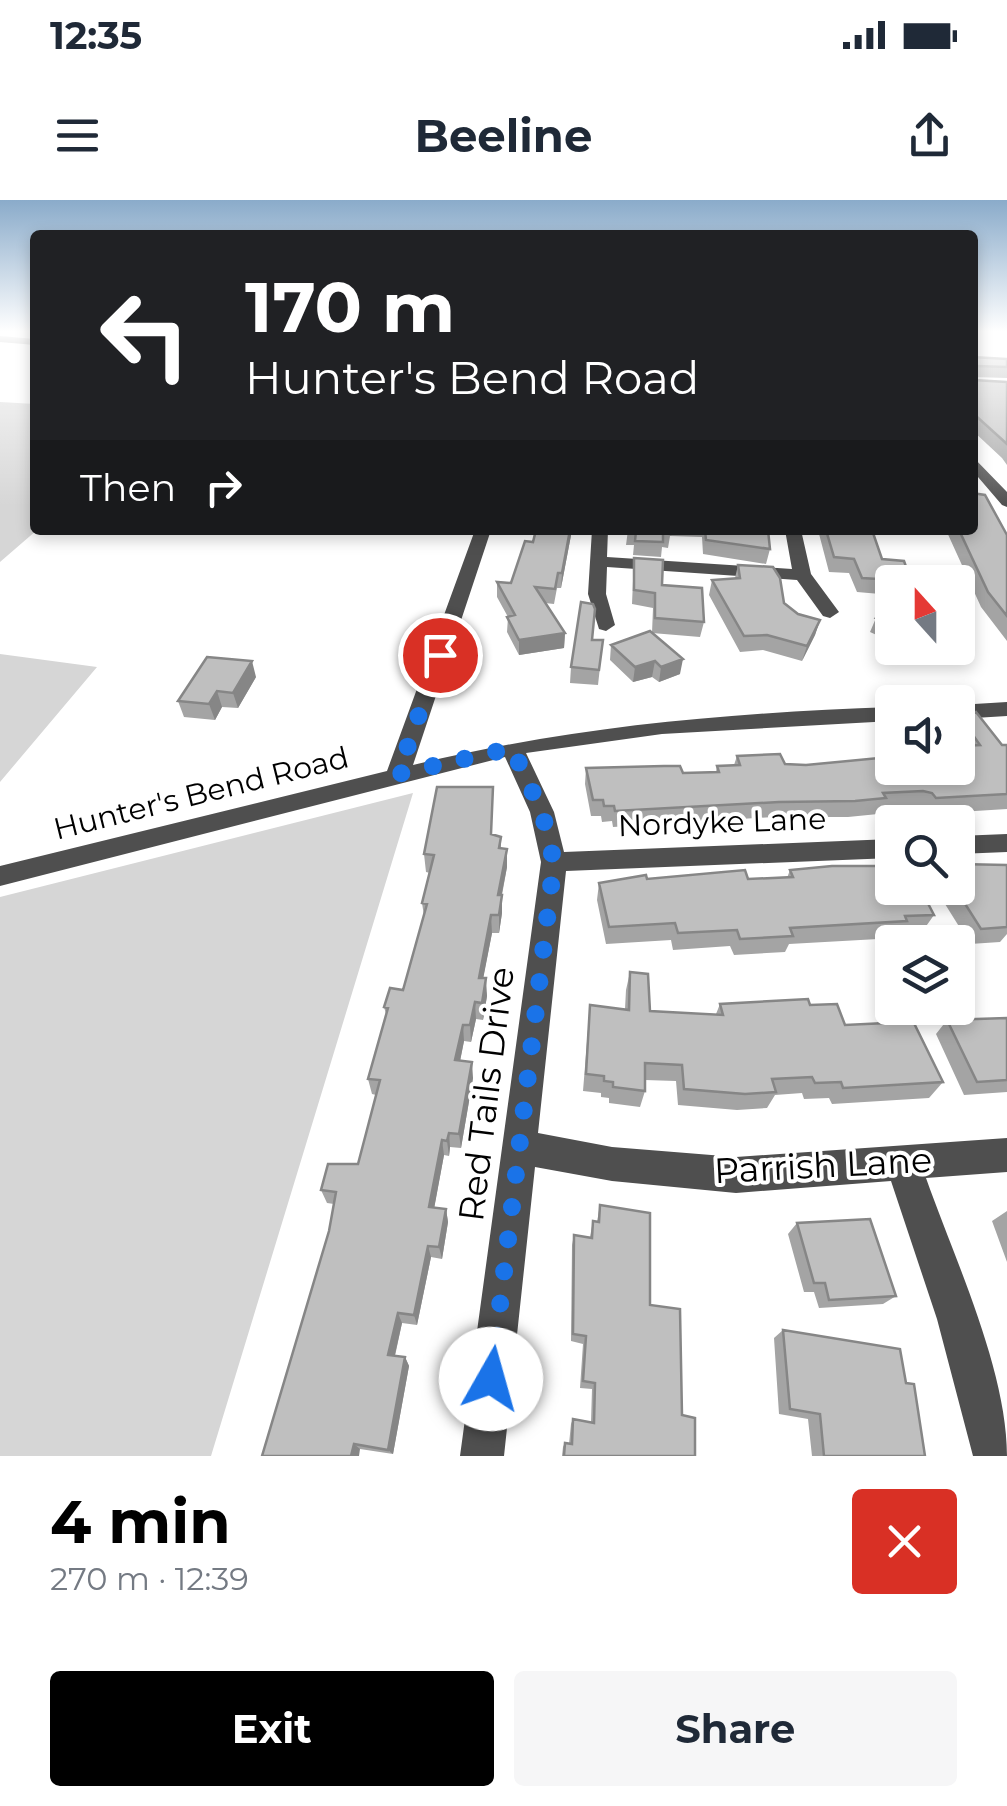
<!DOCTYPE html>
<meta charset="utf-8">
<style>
:root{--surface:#fff;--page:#f6f6f7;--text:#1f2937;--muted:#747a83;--accent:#000}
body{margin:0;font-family:Montserrat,sans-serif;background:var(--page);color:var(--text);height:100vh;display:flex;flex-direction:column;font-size:38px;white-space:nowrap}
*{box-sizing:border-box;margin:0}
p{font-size:32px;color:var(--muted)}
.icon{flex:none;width:55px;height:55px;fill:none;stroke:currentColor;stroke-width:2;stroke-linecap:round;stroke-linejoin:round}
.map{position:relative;height:1256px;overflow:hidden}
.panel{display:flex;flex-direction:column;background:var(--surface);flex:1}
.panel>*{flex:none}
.banner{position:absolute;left:30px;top:30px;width:948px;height:305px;border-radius:10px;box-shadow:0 5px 15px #0003;background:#202124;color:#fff;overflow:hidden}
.needle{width:65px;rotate:339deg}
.controls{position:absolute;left:875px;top:365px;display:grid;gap:20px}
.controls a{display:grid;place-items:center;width:100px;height:100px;border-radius:10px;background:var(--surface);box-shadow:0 5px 15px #0003;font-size:50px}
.pin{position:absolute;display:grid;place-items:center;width:85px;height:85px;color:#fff;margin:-42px;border:5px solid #fff;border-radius:50%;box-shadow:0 2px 10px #0007}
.me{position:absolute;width:110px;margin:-55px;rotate:7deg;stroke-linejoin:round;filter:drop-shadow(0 0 8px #0008)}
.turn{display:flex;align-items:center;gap:35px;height:210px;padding:0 50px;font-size:45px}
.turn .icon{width:130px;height:130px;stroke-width:2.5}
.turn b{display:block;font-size:70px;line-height:85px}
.then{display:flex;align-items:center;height:95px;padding:0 50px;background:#0003;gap:20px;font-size:38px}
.round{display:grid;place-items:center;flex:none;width:105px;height:105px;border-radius:10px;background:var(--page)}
.head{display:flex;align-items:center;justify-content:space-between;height:170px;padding:0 50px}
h1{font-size:60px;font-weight:700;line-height:75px;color:var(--accent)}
.primary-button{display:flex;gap:20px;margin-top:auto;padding:20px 50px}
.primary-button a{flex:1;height:115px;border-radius:10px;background:var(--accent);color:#fff;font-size:40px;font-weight:700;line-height:115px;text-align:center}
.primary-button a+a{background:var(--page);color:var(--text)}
.status{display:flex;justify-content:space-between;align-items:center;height:70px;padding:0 50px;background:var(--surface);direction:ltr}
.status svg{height:28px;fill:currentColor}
header{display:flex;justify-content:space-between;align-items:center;height:130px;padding:0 50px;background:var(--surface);font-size:45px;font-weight:700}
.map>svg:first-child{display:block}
.green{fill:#d6d6d6}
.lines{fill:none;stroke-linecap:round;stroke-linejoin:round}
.minor{fill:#4f4f4f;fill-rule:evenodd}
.wall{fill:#a4a4a4}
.shaded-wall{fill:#868686}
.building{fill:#bfbfbf;stroke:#868686;stroke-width:2.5}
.route{stroke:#1a73e8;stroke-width:18;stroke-dasharray:0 32.4}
.labels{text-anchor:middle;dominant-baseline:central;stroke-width:8;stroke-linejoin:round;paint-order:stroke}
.street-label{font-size:30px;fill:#000;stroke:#fff}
.near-street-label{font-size:35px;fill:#000;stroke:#fff}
</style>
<div class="status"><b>12:35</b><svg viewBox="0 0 49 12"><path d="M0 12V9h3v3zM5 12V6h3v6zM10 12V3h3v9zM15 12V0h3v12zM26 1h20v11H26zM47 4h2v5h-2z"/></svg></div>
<header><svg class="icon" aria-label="menu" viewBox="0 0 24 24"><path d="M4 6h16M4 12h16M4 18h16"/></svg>Beeline<svg class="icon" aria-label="share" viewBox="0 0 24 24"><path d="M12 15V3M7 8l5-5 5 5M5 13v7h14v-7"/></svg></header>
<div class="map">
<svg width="1007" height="1256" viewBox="0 0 1007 1256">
<rect width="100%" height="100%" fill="#fff"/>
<path class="green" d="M0,202l35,2 2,126 -37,32z
M0,454l97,13 -97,115z
M413,593l-202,663h-211v-559z"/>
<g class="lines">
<path class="minor" d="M0,136l35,3v6l-35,-3z
M972,256l35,36v15l-5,-2 -30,-35z
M475,330h16l-78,235c160,-39 315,-52 479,-58v14l-230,13 -136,19 28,59 10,40 328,-13v19l-326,13 -28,262 74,14 124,10 271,-19v34l-81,6c29,82 81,192 81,278h-34l-36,-137 -46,-138 -155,12 -124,-12 -77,-14 -31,289h-44l81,-594 -11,-50 -25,-55 -505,129v-20l387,-95z
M592,330h16l-1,27 185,12 -7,-39h16l10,44 28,38 -9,6 -7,-2 -26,-36 -190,-13 -1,27 9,31 -9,6 -7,-2 -11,-35z
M1007,502v14l-49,3v-14z
M1007,634v18l-49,2v-18z"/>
</g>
<path class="wall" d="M972,157l35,2v19l-33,-1v3l33,2v83l-5,-7 -30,-28z
M536,330h36l-11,58h-4l-3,16 -9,-1 20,30 -1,15 -45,7 -12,-23 1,-15 -11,-20v-15l14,1 22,-41z
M628,330h140l2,19 -4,15 -63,-10 -1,-17 -32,-1 -2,12 -6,-1 -1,10 -28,-2 1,-10h-8z
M818,330h54l10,29 29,23h-19v13l-35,-3 -8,-19 -20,-1z
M946,330h26l35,5v106l-26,-34z
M634,358l70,64 -4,15 -48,-4 1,-25 -21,-4z
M738,365l60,49 22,6 -5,15 -13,26 -39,-11 -23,2 -31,-57 3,-15 23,-2z
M892,403v39l-22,-10 6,-14z
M650,431l30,43 -21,8 -7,-5 -19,5 -23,-22 1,-15z
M592,440h11l-5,45 -28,-2 1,-16z
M907,448h19l-6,5z
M256,477l-18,31 -16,-1 -7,13 -31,-3 -6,-16z
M963,521l39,24h5v64l-80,5 -3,-6 -10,-2 -33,2 -3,6 -30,3h-75l-160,10 -1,-6 -10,1 -1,-6h-10l-6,-32 1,-16 97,5 33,-1 1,-6 17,-1 3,-9 48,8 21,1 77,-8 3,-6 74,-6 -2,-4v-10z
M492,634l9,3v11l6,19 -5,28v18l-3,20h-7l-9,45 4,18 -4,24 -7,-1 -5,23 -7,-1 -4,20 13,17 -12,70 -11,-1 -1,9 -5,-1 -10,53 12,1 2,13 -6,37 -11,-2 -14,68 -15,-2 -7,33 10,1 4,9 -16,88 -33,-5 -98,7 67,-225 5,-27 -7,-1 -6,-13 37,-26 18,-69 -4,-1 -4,-15 18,-65 -2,-7 19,-17 21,-74 -2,-13 8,-30 -4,-1 -2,-18z
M1007,665v69l-7,8 -30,2 -35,-56h23z
M790,670l144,45 -12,17 -22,1 -4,5 -107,6 -4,8 -51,3 -4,-9 -57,4 -2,-10 -65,4 -9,-44 2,-17 48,-4h101l39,-1z
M630,772l20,39 66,3 4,-10 90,1 35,20 32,-2 6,-8 60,67 -14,16 -97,6 -3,-6 -25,1 -2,-6 -27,2 -8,13 -30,2 -59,-5 -2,-24 -31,-1v11l-5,16 -31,-4v-5l-8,-1v-4l-18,-2 7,-86 35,4 1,-19z
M1007,818v74l-43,3 -28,-61 11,-14z
M600,1005l50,100 32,110 13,41h-133l1,-9 2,-4 4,1 2,-20 2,-5 18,3 1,-33 -12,-1 3,-44 -12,-3 1,-96 2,-10 16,2 3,-16 4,1z
M1007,1011v51l-15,-41z
M797,1023l99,73 -13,8 -64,4 -5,-16h-10l-16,-58z
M783,1130l123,53 19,73h-113l-4,-37 -29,-5 -5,-76z"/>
<path class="shaded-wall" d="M570,330h2l-11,58 1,-15z
M820,420l-5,15 -13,26 5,-15z
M565,433l-1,15 -45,7v-15z
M683,459l-3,15 -21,8 2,-15z
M252,461l4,16 -18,31 -5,-15z
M655,461l-3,16 -19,5 2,-15z
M217,491l5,16 -7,13 -6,-16z
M507,649v18l-9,46v-18z
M502,695v18l-3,20v-18z
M491,715l1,18 -12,62 -1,-17z
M486,778l1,18 -4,24 -1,-17z
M475,802l1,17 -5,23 -1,-17z
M463,825l1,16 -7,35 -2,-16z
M472,862l1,16 -12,70 -2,-14z
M449,933l1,14 -1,9 -2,-15z
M442,940l2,15 -12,65 -3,-13z
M446,1009l2,13 -6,37 -3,-12z
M428,1046l3,11 -14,68 -3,-10z
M398,1113l4,10 -9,40 -5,-8z
M405,1157l4,9 -16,88 -5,-4z
M354,1244l6,5 -1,7h-8z"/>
<path class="building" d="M972,157l35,2v8l-30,-1 -4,4 1,10 33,2v62l-32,-29h-3z
M972,293l13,2 22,40v81l-19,-24 -29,-62h13z
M536,330h34l-8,43h-4l-3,16 -20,-2 30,46 -46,7 -12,-23 8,-2 -18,-33 14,1 14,-42 8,1z
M628,330h42v4l-7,-1v9l-28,-1 1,-10z
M705,330h63l2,19 -64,-9z
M826,330h46l10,29 22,2 7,20 -49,-3 -8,-19 -20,-2z
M634,358l29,2 -1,25 40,3 2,34 -49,-4v-25l-21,-3z
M738,365l35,2 7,11 4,25 14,11 22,6 -13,26 -40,-11 -23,1 -32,-56 28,-2z
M581,402l12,2 2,5 -3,31h11l-4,30 -28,-3z
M892,403v21l-16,-6z
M650,431l33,28 -22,8 -6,-6 -20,6 -24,-22z
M207,457l45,4 -19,32 -16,-2 -8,13 -31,-3z
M976,512l26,33h5v49l-71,4 -4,-5 -9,-2 -40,2 3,5 -31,3 -76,1 -164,9 -1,-5h-10l-1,-6h-10l-7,-32 78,-2h16l3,7 36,-1 -2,-6 23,-1 -3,-9 43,-2 5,10 21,1 84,-8 -4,-6 6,-1v18h66v-22l22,-1 -17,-24z
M437,587h56l-2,47 10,3 -2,11 8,1 -9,46h4l-3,20h-8l-12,63h7l-4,25 -7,-1 -5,23h-7l-8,35 17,2 -13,72 -10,-1 -2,8 -5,-1 -13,67 17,2 -7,38 -11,-1 -14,69 -16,-2 -10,42 17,2 -17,93 -34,-6 -3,12h-89l67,-225 7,-39 -15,-2 7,-26h30l22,-84 -12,-1 20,-71 -4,-1 6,-19 13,2 24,-86 -5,-1 12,-48 -10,-1z
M958,664l49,1v62l-26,2 -26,-41h3z
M832,666h60v22h28l14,27 -29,1 2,5 -117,7 3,8 -53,3 -3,-9 -59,3 -3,-10 -66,4 -10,-44 47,-8 1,4 98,-9 3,9 45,-2 -3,-7z
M630,772l18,2 2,37 73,4 -3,-11 88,-5 2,6 27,-1 8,21 41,-2 -3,-8 26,-2 34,69 -100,6 -2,-6 -26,1 -3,-6 -40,2 4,13 -31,2 -61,-5 -2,-24 -37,-2v28l-32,-4v-5l-9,-1v-5l-18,-2 4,-69 39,5z
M1007,818v62l-30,2 -30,-62z
M600,1005l50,8v92l30,4 2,106 13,3v38h-131l1,-13 7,1 1,-25 21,4 1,-40 -12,-2 3,-45 -13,-2 1,-99 18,3 1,-17 6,1z
M870,1019l26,77 -67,4 -4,-17h-11l-17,-60z
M783,1130l117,19 6,34 8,1 11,72h-101l-4,-42 -30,-5z"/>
<linearGradient id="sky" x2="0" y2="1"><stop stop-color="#8aabca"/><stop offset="0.43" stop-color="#fff"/><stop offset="1" stop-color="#fff" stop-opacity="0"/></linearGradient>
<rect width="1007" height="306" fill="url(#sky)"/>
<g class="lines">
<path class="route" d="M440,455l-42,119 114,-26 30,64 12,50 -63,517"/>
</g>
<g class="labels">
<g class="street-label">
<text transform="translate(201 593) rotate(-14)">Hunter's Bend Road</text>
<text transform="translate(722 622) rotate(-2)">Nordyke Lane</text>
</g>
<g class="near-street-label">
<text transform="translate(486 894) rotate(-83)">Red Tails Drive</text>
<text transform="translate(823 965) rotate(-3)">Parrish Lane</text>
</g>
</g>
</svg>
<div class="controls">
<a><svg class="needle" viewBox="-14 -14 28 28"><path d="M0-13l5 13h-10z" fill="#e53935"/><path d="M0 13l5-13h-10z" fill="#747a83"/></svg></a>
<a><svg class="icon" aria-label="sound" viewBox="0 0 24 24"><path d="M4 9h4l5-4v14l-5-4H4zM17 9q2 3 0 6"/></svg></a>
<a><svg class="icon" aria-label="search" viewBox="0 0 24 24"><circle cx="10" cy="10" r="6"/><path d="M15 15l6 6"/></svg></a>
<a><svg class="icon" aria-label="layers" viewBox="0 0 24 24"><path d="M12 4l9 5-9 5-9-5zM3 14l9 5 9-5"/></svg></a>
</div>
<div class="pin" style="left:440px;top:455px;background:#d93025"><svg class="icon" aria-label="arrive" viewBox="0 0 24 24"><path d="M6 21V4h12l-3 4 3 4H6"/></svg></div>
<svg class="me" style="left:491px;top:1179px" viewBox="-20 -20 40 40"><circle r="19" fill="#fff"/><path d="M0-13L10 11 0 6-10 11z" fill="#1a73e8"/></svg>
<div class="banner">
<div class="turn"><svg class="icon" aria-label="left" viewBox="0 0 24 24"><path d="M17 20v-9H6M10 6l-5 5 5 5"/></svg><div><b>170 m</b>Hunter's Bend Road</div></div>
<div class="then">Then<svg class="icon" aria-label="right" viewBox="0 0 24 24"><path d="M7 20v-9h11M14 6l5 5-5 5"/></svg></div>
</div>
</div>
<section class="panel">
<div class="head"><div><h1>4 min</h1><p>270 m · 12:39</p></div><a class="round" style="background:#d93025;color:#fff"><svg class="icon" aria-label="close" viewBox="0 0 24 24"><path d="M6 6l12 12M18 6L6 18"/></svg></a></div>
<div class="primary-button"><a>Exit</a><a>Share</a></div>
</section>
